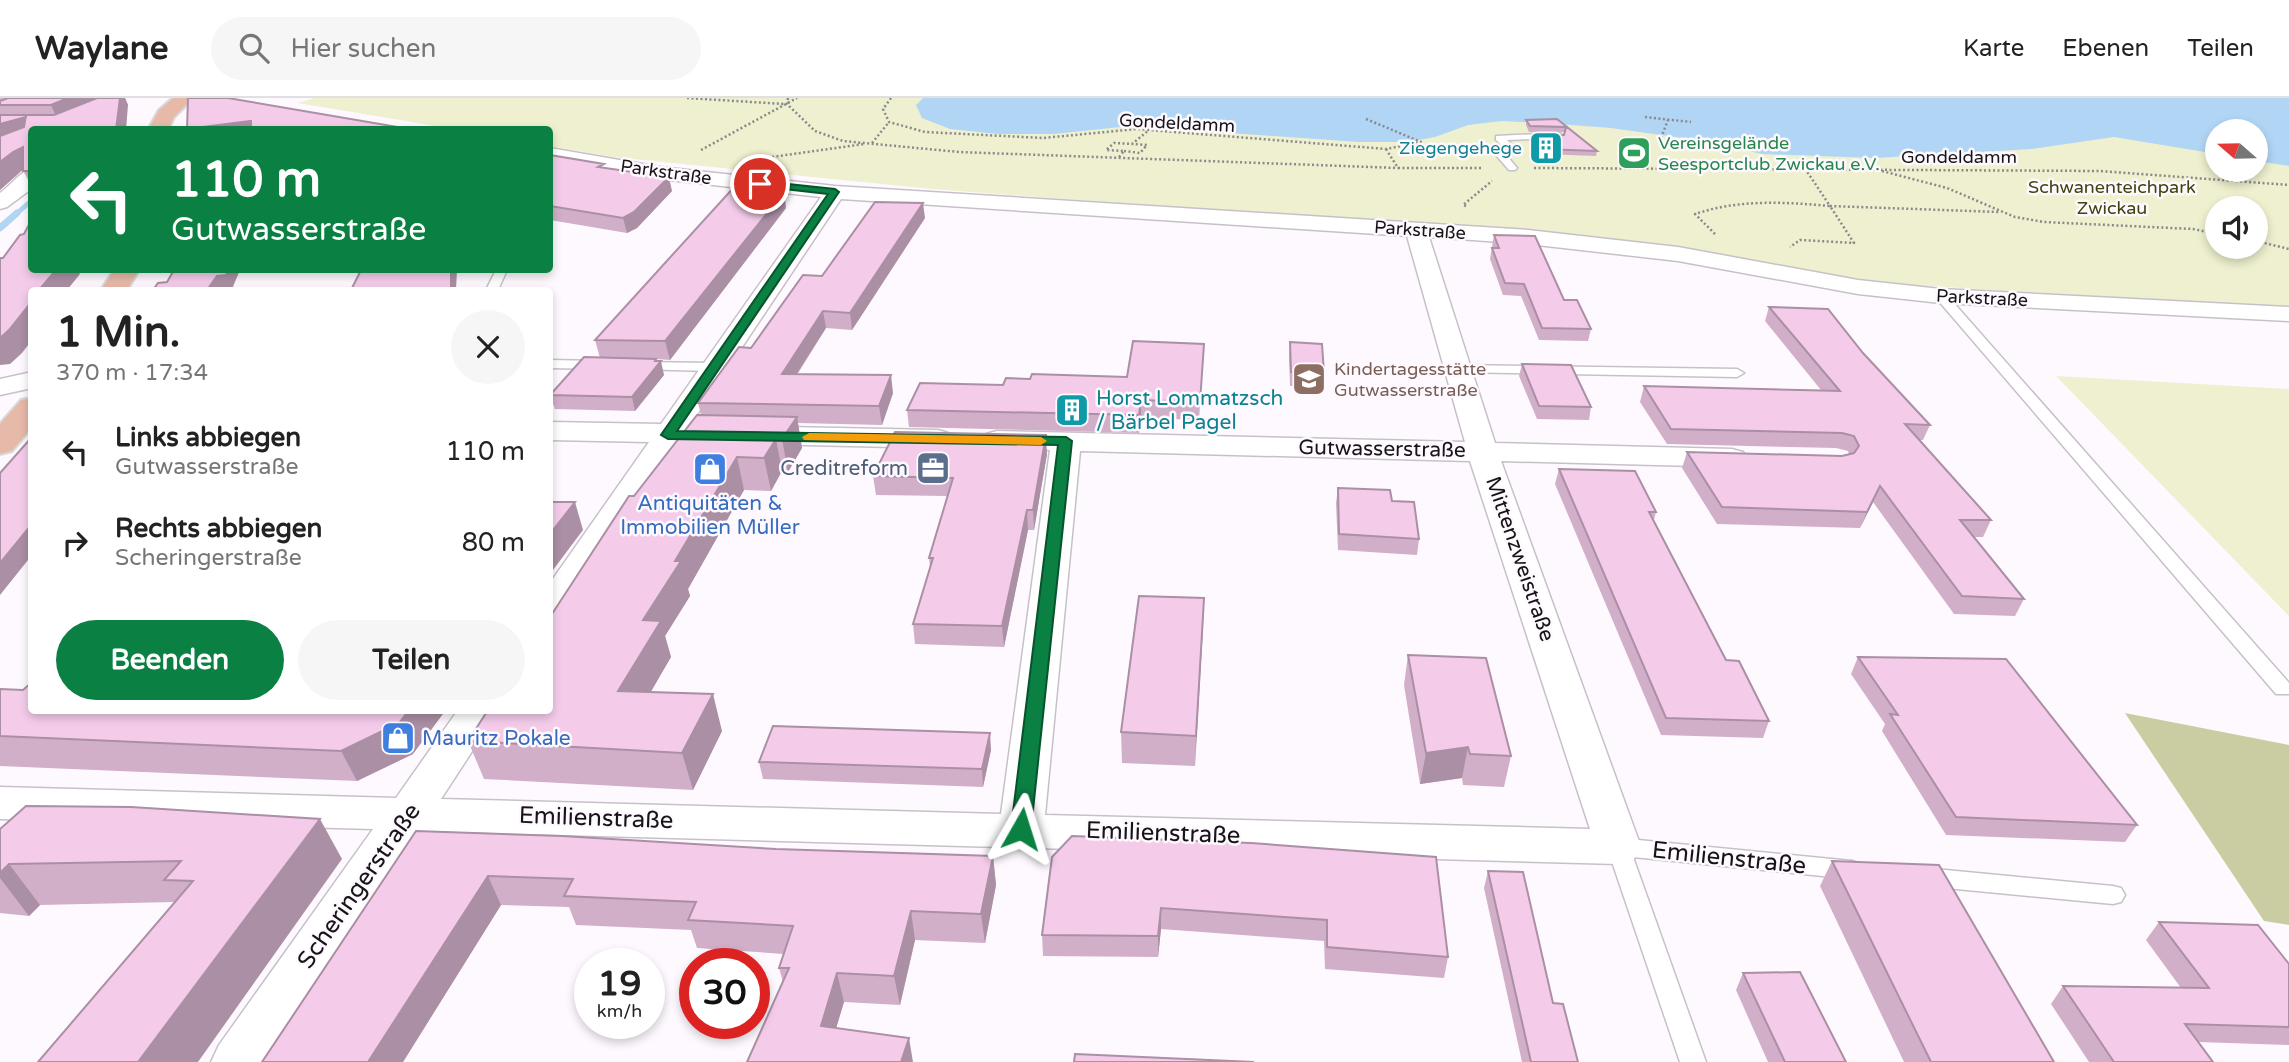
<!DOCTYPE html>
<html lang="de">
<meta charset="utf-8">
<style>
:root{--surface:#fff;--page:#f6f6f6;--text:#222;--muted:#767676;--line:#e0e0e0;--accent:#0b8043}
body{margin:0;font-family:"Varela Round",sans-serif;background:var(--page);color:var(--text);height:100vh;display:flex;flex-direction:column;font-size:26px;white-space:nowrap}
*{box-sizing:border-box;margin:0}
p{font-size:23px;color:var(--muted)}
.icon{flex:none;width:38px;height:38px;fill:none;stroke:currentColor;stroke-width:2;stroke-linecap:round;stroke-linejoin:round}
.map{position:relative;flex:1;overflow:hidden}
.drawer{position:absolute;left:28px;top:189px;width:525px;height:427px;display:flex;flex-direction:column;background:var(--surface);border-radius:7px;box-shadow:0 4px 10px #0003}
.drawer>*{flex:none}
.hud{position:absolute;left:28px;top:28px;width:525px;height:147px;border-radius:7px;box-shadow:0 4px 10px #0003;background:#0b8043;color:#fff;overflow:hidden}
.needle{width:46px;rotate:290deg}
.tools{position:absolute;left:2205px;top:21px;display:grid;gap:14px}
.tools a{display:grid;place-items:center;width:63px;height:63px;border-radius:50%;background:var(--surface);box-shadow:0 4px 10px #0003;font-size:35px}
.speed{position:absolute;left:574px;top:850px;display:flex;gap:14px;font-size:35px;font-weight:700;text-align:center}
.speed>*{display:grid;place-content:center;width:91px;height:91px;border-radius:50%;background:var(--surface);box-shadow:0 4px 10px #0003;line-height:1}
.speed small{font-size:18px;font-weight:400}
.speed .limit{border:10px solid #d22;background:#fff;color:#111}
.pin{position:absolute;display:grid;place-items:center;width:60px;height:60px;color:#fff;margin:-30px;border:4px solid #fff;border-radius:50%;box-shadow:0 2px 7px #0007}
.me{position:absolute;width:77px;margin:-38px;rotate:6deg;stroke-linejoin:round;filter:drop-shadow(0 0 5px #0008)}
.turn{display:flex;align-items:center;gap:24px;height:147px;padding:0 28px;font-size:32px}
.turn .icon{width:91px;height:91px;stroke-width:2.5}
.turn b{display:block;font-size:49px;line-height:60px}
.round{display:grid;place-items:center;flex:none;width:74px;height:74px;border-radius:37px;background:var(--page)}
.headline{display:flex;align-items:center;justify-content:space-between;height:119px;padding:0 28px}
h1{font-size:42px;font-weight:700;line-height:52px}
.action{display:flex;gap:14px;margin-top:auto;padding:14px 28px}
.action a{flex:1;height:80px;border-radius:42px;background:var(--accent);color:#fff;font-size:28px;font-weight:700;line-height:80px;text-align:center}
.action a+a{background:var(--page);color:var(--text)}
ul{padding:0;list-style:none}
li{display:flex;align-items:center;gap:21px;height:91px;padding:0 28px}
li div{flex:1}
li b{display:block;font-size:26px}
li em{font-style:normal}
header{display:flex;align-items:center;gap:42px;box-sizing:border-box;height:98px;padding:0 35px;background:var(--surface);border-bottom:2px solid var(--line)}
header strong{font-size:33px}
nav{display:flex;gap:38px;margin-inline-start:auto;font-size:24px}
.search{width:490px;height:63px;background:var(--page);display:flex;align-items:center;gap:18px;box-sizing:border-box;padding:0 24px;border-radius:38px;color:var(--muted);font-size:26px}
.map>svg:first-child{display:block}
.green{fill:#eef0cf;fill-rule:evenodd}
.forest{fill:#cacda1}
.water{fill:#b1d5f5}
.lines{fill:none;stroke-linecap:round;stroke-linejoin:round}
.stream-far1{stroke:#b1d5f5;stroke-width:5}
.stream{stroke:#b1d5f5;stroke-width:7}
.service-casing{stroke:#c8c0c9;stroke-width:3}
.minor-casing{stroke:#c8c0c9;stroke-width:3}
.primary-casing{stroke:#dad9da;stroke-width:4}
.path{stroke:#8b888c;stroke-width:2.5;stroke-dasharray:2 2.5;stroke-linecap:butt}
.service{fill:#fff;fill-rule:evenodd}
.minor{fill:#fff;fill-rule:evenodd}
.primary{fill:#e7b9a9;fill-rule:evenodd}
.wall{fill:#d2afc9}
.shaded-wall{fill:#ab8fa4}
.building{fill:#f4ccea;stroke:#ab8fa4;stroke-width:2}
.route{fill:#0b8043;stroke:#07532c;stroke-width:2}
.slow{fill:#f59e0b}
.labels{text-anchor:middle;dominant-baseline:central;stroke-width:5;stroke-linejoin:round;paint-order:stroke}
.far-street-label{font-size:18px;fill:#161417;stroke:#fef9ff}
.far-leisure-label{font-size:18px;fill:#27864d;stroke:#fef9ff;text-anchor:start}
.far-culture-label{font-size:18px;fill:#0d838f;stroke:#fef9ff;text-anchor:end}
.far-park-label{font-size:18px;fill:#41420d;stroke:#fef9ff}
.far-education-label{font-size:18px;fill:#785e54;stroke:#fef9ff;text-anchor:start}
.culture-label{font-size:21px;fill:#0d838f;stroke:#fef9ff;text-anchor:start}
.street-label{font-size:21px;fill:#161417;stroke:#fef9ff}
.service-label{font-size:21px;fill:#4e5e75;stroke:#fef9ff;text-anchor:end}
.shop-label{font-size:21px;fill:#366cbe;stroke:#fef9ff}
.near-street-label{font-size:24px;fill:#161417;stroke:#fef9ff}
</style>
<header>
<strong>Waylane</strong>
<div class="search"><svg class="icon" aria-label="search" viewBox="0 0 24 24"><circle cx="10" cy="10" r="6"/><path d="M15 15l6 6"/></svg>Hier suchen</div>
<nav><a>Karte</a><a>Ebenen</a><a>Teilen</a></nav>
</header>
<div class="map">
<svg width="2289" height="964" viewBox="0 0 2289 964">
<rect width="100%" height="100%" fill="#fef9ff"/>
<path class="green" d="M314,0h1975v210l-411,-25 -231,-40 -715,-54 -319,-32 -63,-11v-16l-96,-1 -156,-26zM2217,33h39v39h-39zM2217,110h39v39h-39z
M2056,278l233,13v227z"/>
<path class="forest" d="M2125,615l164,32v180l-25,-4z"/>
<path class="water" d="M923,0h1366v68l-33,-5v-30h-39v23l-103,-17 -82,12 -157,9 -113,-4 -59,-13 -92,-13 -67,-5 -42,-2 -34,4 -33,12 -27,5h-49l-229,-16 -76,8h-56l-48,-5 -28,-11 -6,-13z"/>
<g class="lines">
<path class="stream-far1" d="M15,117l17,-15"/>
<path class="stream" d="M0,130l17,-15"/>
<g class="service-casing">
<path id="service" d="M1558,35l3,1v4l-54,2 12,12 -12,4 10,12 -2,2h-6l-14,-16 12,-4 -11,-10v-4z
M496,172h11l-9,20h-12z
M1941,194l4,1 344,390v11h-13l-339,-395v-6z
M550,262l50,1 7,4 -7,4 -50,-1z
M639,264l73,1 7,4 -7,4 -78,-2 -2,-3z
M1458,267l279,4 7,4 -7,4 -284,-5 -2,-3z
M1618,740l234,23 8,3 3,6 -3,6 -8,3 -219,-22 73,205h-26l-73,-215 3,-6z
M1925,770l188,18 8,2 4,7 -4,7 -8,2 -188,-18 -8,-3 -4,-6 4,-6z"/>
</g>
<g class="minor-casing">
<path id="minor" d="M550,50l110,19 175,19 693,44 150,17 180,33 83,9 348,18v14l-348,-18 -83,-9 -180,-33 -150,-17 -99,-7 66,206 237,6 11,3 4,6 -4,6 -11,3 -231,-6 140,386 -7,12 -16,5 -1198,-33 -152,231h-57l8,-17 154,-216 -373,-10v-32l396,11 62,-88h41l-58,89 560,15 49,-364 -64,-4 -4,-6 4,-6 11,-3 468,11 -58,-206 -566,-37 -151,226 248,5 10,3 5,6 -5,6 -10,3 -260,-6 -115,174 -13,3v-36l99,-141 -99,-2v-18l111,2 160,-227 -161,-18 -110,-19zM1080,353l390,10 120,368 -545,-14z
M32,70l-2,22 -23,17 -7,2v-16c10,-7 21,-22 32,-25z
M32,274v16l-32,7v-16z"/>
</g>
<g class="primary-casing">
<path id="primary" d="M173,0h20l-19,19 -6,13h-20l11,-20z
M114,172h25l-12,20h-26z
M32,300v29l-20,24 -12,3v-30l21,-24z"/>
</g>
<path class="path" d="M687,0l97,6
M788,0l-1,6 28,27 28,10 116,11 439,16
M891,0l-8,11 6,13 36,10 118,6 94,-9 249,20 36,-7
M1645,19l46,5
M1366,21l55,23
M1661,40l7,-18
M872,45l17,-21
M1386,51l12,19h85
M701,52l96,-52
M1124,53l16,2 7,-8 -14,-1
M772,59l92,-13
M1119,59l5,-6 -18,-1 8,-7 18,1 17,-14
M1800,69l8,6 22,33 169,6
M1534,70l566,3 189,14
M1882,73l65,17 68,29 29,5 149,7 24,5
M1466,108l-3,-1 29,-24
M1715,136l-20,-20c45,-15 89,-12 135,-8l24,37 -54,-3 -10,7
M2256,143l33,8"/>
<use href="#service" class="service"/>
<use href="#minor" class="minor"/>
<use href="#primary" class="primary"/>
</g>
<path class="wall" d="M0,0h125l3,7 -96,25v58l-9,-18 -23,20z
M1557,21l40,32 -1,5 -56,-2 -7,-12 1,-6 30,-1 1,-3h-36l-3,-7v-5z
M550,57l55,13 67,23 -35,37 -10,5 -77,-13z
M786,110l-116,152 -14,-1 8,16 -29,36 -80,-2 -5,-14 50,-37 -5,-18z
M925,120l-73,112 -26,-2 -29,47 96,18 -11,32 -84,-2 4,25 -14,24 -6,-1 -11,20 -27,-1 -56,99 2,7 -25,40 6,21 -21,35 72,39 -29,59 -209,-11 -16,-38 166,-245 67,-81 -3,-12 124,-127z
M1494,137l70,65 27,29 -3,12 -49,-1 -18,-44 -18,-1 -13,-36z
M1769,209l94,46 67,72 -7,15h-4l72,80 -8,17h-9l50,62 -9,17 -61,-2 -81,-112 -13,26 -143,-4 -35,-56 5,-16 155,4 7,-2 -1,-3 -12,-3 -169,-4 -27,-42 4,-16 177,4 -56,-69z
M1290,244l34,31 -2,14 -32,-1 -1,-30z
M1204,246l-5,76 -58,-2 -2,15 -230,-6 -2,-17 96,-25 124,-8z
M1522,266l69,43 -2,13 -52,-1 -18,-43z
M1047,356l-13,76h-6l-24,117 -89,-3 -2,-20 17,-56 -1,-10 18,-62 -71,-1 -3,-19z
M1559,371l97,43 -2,8 72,140 43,61 -6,17 -102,-3 -106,-251z
M1338,390l54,13 27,38 -2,16 -79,-5 -2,-47z
M1204,500l-9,168 -73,-3 -1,-31z
M1408,557l103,101 -7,31 -41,-2 -1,-7 -42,6 -16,-99z
M1858,559l279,168 -12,17 -179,-7 -64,-104 3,-7 -34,-50z
M0,591l23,1 390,64 -56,27 -357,-15z
M991,652l-8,37 -220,-8 -4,-17z
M0,731l342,30 -167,43 -135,3 -11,11 -29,-3z
M416,733l360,18 217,7 3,29 -11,58 -70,-3 -15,65 -56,-3 -8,26 -89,34 36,-80 -4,-14 5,-14 -87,-6 -6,-18 -115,-5 -7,-18 -68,-2 -98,157h-141z
M1072,738l376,121 -4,21 -119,-9 -1,-28 -163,-12 -3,28 -115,-1 -1,-21z
M1832,763l222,201h-150l-84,-176z
M1488,773l65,132 25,59h-56l-38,-174z
M2159,824l130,42v81l-91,-3 15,20h-124l-38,-58 12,-18 118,2 -35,-48z
M1743,875l103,89h-78l-32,-72z"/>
<path class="shaded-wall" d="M68,0h33l-45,18 -5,-11z
M120,0h5l3,7 -2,25h-10z
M29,18l6,11 -35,11v-14z
M251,23l4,9h-67z
M23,49l9,19 -10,4 -22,20v-28l13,-10z
M669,79l3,14 -35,37 -10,5 -4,-15z
M784,94l2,16 -116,152 -5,-19z
M923,105l2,15 -73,112 -2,-17z
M56,172h21l3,4 -13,16h-28z
M228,172h12l-8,19 -9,1h-16l10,-14z
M451,172h6l-1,20h-10z
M32,203v39l-10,13 -12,11 -10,1v-27z
M823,213l3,17 -41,64 -3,-18z
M656,261l2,6 3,-4 3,14 -29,36 -3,-14z
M891,277l2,18 -11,32 -3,-19z
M1141,302v18l-2,15v-18z
M797,319l5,31 -14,24 -6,-33z
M1046,337l1,19 -13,76 -1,-20z
M776,341l6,32 -11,20 -7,-33z
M737,359l7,33 -56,99 2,7 -25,40 6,21 -41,71 -12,-37 25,-71 32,-59z
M1880,388l-7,16 -13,26 7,-16z
M575,404l8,28 -33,44v-40z
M1027,412l1,20 -24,117 -2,-21z
M32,426v31l-32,40v-32z
M1204,500l-1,30 -8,138 1,-30z
M713,596l9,37 -29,59 -11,-37z
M409,612h37l-33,44 -56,27 -16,-30z
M990,635l1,17 -8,37 -1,-18z
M1468,649l-6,31 -42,6 6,-31z
M320,721l22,40 -144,203h-60z
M993,758l3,29 -11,58 -4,-29z
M9,766l31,41 -11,11 -29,-38v-5z
M488,778l13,29 -98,157h-35z
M1161,810v21l-3,28v-21z
M911,813l4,29 -15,65 -6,-29z
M837,875l7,29 -16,53 -7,-29z
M909,940l4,24h-12z"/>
<path class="building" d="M8,0h60l-17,7h-51v-4z
M97,0h23l-4,32h-84v41h-9v-24l-10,5 -13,10v-26l24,-9 2,-12h28z
M188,0h40l187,32h-164v-9l-64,8z
M0,17h26v2l-26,7z
M1557,21l40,32 -56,-2 -7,-13 30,-1 2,-8 -36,-1 -4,-6z
M550,57l54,9 -6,3 71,10 -35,35 -11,6 -73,-12z
M735,88l49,6 -119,149 -70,-1z
M875,104l48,1 -73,110 -27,-2 -41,63 109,1 -12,31 -181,-3 41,-56 12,1 52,-73 19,1z
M32,121v51h24l-17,20h-7v11l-23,29 -9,8v-80h3l17,-23 4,-1z
M1494,137l41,1 29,64h13l14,29 -49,-1 -18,-44 -19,-1 -13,-35h7z
M174,172h54l-2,5 -9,1 -10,14h-54l5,-7 9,-1z
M361,172h90v20h-100z
M1769,209l59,2 35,44 67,72 -25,-1 86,96h-31l64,79 -62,-3 -82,-110 -13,26 -145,-5 -35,-55 155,4 12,-3 5,-7 -5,-10 -12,-3 -171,-4 -27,-43 196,5z
M1133,243l71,3 -4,58 -59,-2 -2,15 -232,-5 13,-27 83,2 3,-7 24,1 2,-5 95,3z
M1290,244l32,2 2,29 -33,-1z
M584,259l72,2 -1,2h6l-29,36 -82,-2z
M1522,266l49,1 20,42 -52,-1z
M697,317l100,2 -15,22h-6l-12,19 -27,-1 -62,104h6l-38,59 18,1 -43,70 95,3 -31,59 -214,-12 20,-31h62v-93l79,-121h5z
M895,334l151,3 -13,75h-6l-25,116 -89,-2 20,-66h-4l24,-80 -80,-2z
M32,339v87l-32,39v-90z
M1559,371l76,2 21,41h-7l77,148 13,1 30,60 -103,-3z
M1338,390l52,2 2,11 22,1 5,37 -80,-5z
M550,404h25l-25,32z
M1139,498l65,2 -8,138 -75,-4z
M1408,557l78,3 25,98 -41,-2 -2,-7 -42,6z
M1858,559l148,2 131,166 -181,-8 -66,-103 8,1z
M32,584v28h377l-10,13 -58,28 -341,-15v-47l23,1z
M773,628l217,7 -8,36 -223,-7z
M26,708l105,1 189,12 -182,243h-100l155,-181 -29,-1 17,-19 -172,3 -9,9v-44z
M416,733l146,5 214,13 217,7 -12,58 -70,-3 -17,65 -57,-3 -16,53 88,12 -8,24h-154l42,-94h-10l14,-42 -105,-6 8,-18 -132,-6 9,-17 -85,-3 -120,186h-106z
M1072,738l179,7 185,14 12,100 -121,-10v-27l-166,-12 -3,28 -116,-1 10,-78z
M1832,763l107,4 115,197h-123z
M1488,773l35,1 30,131 10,1 15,58h-47z
M2159,824l99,3 31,39v63l-104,-3 28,38h-99l-51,-76 146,2z
M1800,874l46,90h-61l-42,-89z
M1075,956l179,8h-180z"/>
<path class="route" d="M760,83l75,8 4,3 -162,239 389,6 6,4 -41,388 -3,5 -7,3 -7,-3 -3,-5 47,-384 -390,-6 -7,-4 167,-241 -71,-8v-4z"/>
<path class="slow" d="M809,335l232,4 6,4 -6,4 -237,-5 -2,-3z"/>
<defs>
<g id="building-square" transform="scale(1.75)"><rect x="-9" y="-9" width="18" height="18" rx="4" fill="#0f9aa8" stroke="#fef9ff"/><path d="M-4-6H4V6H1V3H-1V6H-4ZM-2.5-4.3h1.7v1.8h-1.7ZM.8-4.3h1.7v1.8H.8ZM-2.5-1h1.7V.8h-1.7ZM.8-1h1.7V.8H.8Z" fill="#fff"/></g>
<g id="stadium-square" transform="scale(1.75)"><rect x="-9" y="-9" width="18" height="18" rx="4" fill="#2e9e5b" stroke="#fef9ff"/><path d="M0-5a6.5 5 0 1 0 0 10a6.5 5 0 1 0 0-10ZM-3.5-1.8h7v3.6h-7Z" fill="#fff"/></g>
<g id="school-square" transform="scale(1.75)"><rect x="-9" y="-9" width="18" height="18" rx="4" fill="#8d6e63" stroke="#fef9ff"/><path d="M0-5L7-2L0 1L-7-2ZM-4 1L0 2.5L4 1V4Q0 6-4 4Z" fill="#fff"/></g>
<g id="office-square" transform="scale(1.75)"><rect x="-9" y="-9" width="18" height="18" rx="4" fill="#5c6f8a" stroke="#fef9ff"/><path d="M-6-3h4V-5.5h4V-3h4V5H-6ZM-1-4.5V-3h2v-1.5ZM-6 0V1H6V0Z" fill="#fff"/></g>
<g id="shop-square" transform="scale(1.75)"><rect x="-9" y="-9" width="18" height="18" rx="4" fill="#3f7fe0" stroke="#fef9ff"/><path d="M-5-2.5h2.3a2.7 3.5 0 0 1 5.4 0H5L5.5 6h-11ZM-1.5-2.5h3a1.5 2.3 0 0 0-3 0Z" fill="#fff"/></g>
</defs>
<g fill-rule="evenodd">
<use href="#building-square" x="1546" y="50"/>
<use href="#stadium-square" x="1634" y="55"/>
<use href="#school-square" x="1309" y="281"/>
<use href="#building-square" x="1072" y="312"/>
<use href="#office-square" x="933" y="370"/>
<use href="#shop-square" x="710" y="371"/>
<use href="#shop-square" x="398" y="640"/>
</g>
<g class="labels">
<g class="far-street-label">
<text transform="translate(1177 25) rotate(3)">Gondeldamm</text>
<text x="1959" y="59">Gondeldamm</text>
<text transform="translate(666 74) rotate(8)">Parkstraße</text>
<text transform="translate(1420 132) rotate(4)">Parkstraße</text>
<text transform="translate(1982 200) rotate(3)">Parkstraße</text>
</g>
<g class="far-leisure-label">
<text x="1658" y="45">Vereinsgelände<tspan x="1658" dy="21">Seesportclub Zwickau e.V.</tspan></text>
</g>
<g class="far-culture-label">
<text x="1522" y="50">Ziegengehege</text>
</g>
<g class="far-park-label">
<text x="2112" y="89">Schwanenteichpark<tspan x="2112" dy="21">Zwickau</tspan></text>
</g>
<g class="far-education-label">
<text x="1334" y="271">Kindertagesstätte<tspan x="1334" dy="21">Gutwasserstraße</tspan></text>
</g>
<g class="culture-label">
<text x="1096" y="300">Horst Lommatzsch<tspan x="1096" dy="24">/ Bärbel Pagel</tspan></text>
</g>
<g class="street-label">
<text transform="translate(1382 351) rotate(1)">Gutwasserstraße</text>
<text transform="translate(1520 461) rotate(71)">Mittenzweistraße</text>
</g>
<g class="service-label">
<text x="908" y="370">Creditreform</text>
</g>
<g class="shop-label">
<text x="710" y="405">Antiquitäten &amp;<tspan x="710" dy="24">Immobilien Müller</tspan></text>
<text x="422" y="640" text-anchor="start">Mauritz Pokale</text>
</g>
<g class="near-street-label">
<text transform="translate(596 720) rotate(2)">Emilienstraße</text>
<text transform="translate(1163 735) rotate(2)">Emilienstraße</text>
<text transform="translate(1729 760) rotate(6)">Emilienstraße</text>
<text transform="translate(359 788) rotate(-55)">Scheringerstraße</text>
</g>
</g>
</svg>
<div class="tools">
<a><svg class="needle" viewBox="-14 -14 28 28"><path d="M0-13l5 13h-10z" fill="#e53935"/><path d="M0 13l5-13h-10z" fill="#767676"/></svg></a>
<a><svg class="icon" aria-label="sound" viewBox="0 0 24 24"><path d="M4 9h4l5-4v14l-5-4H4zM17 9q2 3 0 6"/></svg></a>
</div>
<div class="speed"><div>19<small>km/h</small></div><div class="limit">30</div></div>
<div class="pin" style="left:760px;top:86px;background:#d93025"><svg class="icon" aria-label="arrive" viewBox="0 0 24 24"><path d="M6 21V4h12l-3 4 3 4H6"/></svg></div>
<svg class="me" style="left:1021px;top:731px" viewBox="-20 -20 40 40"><path d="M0-17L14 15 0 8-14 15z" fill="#0b8043" stroke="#fff" stroke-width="4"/></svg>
<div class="hud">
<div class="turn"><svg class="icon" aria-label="left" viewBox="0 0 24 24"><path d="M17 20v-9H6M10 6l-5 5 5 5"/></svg><div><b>110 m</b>Gutwasserstraße</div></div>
</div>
<section class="drawer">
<div class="headline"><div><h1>1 Min.</h1><p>370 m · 17:34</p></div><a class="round"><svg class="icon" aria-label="close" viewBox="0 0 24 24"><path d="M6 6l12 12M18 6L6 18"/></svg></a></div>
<ul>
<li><svg class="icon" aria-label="left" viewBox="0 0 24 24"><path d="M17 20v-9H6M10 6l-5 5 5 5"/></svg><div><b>Links abbiegen</b><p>Gutwasserstraße</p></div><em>110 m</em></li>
<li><svg class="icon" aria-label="right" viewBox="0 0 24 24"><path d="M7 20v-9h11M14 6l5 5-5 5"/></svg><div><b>Rechts abbiegen</b><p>Scheringerstraße</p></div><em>80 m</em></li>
</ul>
<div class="action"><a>Beenden</a><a>Teilen</a></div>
</section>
</div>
